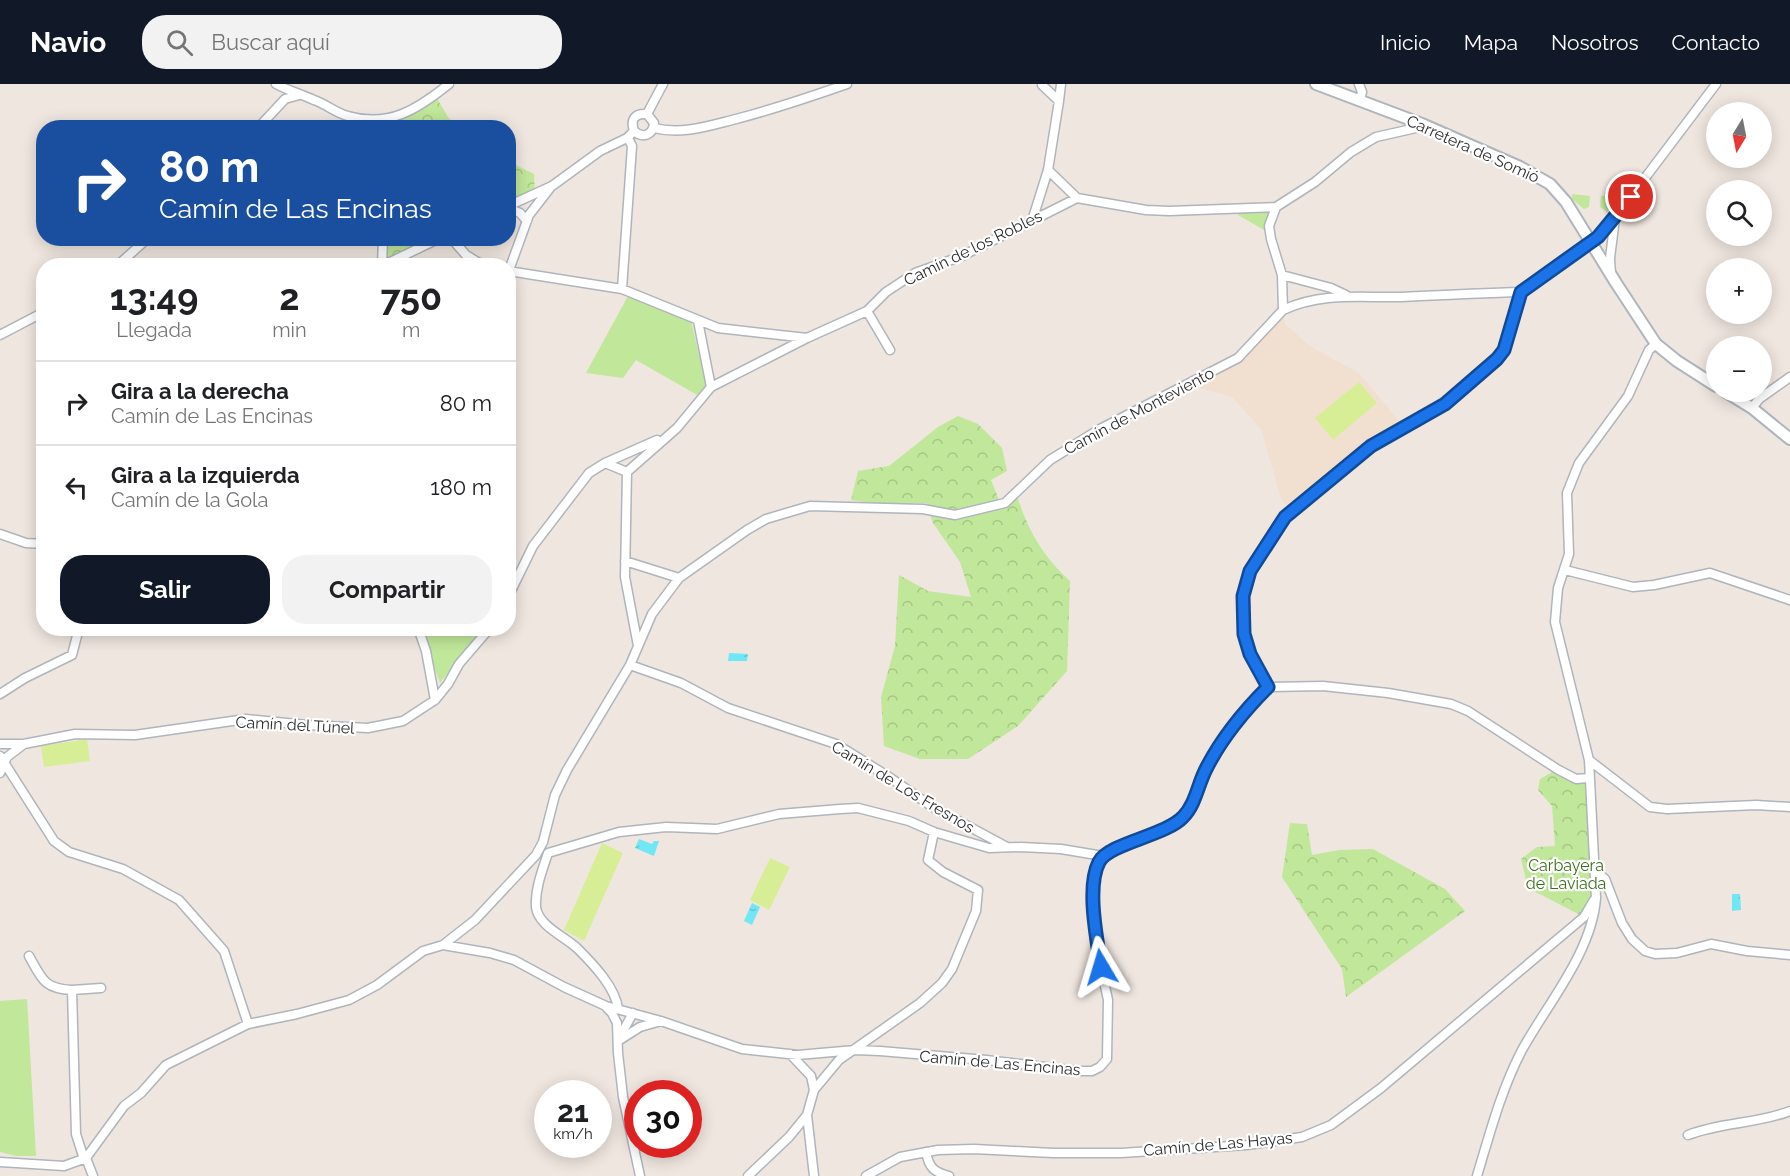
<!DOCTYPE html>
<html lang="es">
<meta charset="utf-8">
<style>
:root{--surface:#fff;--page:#f2f2f2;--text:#202124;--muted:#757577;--line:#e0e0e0;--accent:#111827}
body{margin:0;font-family:Raleway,sans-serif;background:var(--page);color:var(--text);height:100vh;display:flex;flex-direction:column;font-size:22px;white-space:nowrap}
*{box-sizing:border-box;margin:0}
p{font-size:20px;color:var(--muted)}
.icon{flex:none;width:33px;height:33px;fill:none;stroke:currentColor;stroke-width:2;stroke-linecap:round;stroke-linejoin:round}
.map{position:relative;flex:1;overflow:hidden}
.panel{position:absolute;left:36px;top:174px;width:480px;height:378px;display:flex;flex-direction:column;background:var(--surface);border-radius:24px;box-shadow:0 3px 15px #0003}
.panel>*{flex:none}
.top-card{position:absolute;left:36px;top:36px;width:480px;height:126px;border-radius:24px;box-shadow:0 3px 15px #0003;background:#1a4fa0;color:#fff;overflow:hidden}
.needle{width:39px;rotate:190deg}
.tools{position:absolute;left:1706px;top:18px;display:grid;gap:12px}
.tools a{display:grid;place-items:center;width:66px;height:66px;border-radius:50%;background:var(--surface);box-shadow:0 3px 15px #0003;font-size:30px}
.speed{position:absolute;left:534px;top:996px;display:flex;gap:12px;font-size:30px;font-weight:700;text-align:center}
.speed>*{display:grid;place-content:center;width:78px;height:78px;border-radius:50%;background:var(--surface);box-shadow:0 3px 15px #0003;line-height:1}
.speed small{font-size:15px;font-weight:400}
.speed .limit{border:9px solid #d22;background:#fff;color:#111}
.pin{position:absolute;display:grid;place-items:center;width:51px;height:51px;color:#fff;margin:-26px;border:3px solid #fff;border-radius:50%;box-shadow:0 2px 6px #0007}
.me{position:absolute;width:66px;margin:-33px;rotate:353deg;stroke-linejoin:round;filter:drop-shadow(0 0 4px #0008)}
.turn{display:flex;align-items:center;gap:21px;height:126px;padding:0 24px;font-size:27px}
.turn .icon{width:78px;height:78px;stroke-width:2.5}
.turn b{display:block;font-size:42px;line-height:51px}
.eta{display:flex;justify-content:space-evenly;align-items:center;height:102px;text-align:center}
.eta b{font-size:36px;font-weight:700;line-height:42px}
.cta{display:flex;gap:12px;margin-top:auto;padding:12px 24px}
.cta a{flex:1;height:69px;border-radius:24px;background:var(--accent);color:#fff;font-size:24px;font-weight:700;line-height:69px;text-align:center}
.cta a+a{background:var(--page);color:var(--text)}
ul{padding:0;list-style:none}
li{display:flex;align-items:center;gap:18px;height:84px;padding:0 24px;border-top:2px solid var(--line)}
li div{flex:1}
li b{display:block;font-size:22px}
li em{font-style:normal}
header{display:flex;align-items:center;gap:36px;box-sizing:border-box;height:84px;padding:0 30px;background:var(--accent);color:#fff}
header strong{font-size:28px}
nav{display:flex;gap:33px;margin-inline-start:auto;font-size:21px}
.search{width:420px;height:54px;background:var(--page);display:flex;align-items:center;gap:15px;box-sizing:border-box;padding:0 21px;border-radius:24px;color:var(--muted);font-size:22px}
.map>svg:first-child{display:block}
.education{fill:#f1e0cf}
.grass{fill:#c1e79a}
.forest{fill:url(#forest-crowns)}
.pitch{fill:#d8ee96}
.water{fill:url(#water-ripples)}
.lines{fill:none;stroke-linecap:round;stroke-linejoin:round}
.minor-casing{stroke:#afb5bd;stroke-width:11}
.tertiary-casing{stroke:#afb5bd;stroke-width:14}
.minor{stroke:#fff;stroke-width:8}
.tertiary{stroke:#fff;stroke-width:10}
.route-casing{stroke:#114b97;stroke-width:15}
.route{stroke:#1a73e8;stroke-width:10}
.labels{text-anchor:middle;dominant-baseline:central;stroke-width:4.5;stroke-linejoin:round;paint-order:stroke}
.street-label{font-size:16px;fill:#2d2d2d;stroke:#fff}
.park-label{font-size:16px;fill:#396f18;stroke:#fff}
</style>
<header>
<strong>Navio</strong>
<div class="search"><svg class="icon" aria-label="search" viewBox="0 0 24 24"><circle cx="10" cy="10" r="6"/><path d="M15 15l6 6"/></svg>Buscar aquí</div>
<nav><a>Inicio</a><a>Mapa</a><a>Nosotros</a><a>Contacto</a></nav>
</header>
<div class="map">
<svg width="1790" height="1092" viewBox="0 0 1790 1092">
<defs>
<pattern id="forest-crowns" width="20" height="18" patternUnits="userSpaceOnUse" patternTransform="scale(1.5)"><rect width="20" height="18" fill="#c1e79a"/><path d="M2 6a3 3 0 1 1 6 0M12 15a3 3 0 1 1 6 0" fill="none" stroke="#a6c685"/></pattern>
<pattern id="water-ripples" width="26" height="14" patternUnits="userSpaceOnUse" patternTransform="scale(1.5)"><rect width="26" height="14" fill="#6fe7f4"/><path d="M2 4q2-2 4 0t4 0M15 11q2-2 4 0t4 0" fill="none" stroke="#60c6d2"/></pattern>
</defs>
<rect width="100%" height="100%" fill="#efe6df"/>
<path class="education" d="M1284,233l1,7 25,22 49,27 40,48 -30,19 -79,69 -9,-10 -20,-70 -29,-32 -36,-10 45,-26z"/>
<path class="grass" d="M1625,106l-18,22 -7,-5 1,-11c10,0 16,-6 24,-6z
M1572,110l18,2 -1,11 -5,2 -12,-10z
M1270,126l-6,20 -31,-18 18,1z
M628,212l63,25 15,63 -7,12 -63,-36 -13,18 -37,-5z
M420,545h63l-43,54z
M27,915l9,157h-20l-16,-4v-151z"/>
<path class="forest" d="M435,11l13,22 10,10h-68l-3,-8z
M508,77l26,13 1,20 -27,12z
M383,155h57l-58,26z
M958,332l20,8 24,24 5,23 -16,9 8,20 18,-4c12,36 25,59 53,85l-3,90 -49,55 -50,33h-48l-36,-13 -3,-49 14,-51 4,-71 29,16 43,6 -11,-35 -27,-39 -7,-20h-54l-21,-3 7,-29 31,-5 49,-39z
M1557,685l32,9 7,120 -12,19 -56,-29 -7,-29 16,-12 18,-1 -3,-40 -14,-16 2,-11z
M1290,739l17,1 5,31 27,-5 34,-1 72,40 20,22 -119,86 -4,-28 -60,-92z"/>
<path class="pitch" d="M1359,298l18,21 -44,37 -18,-22z
M87,655l3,22 -46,6 -3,-21z
M602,759l21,10 -39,88 -20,-11z
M770,774l20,9 -21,43 -19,-10z"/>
<path class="water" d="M729,569l19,1 -1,7h-19z
M639,755l13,5 2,-3h5l-5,15 -19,-8z
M1732,810h8l1,16 -9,1z
M752,819l8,4 -8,18 -8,-4z"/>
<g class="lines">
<g class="minor-casing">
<path id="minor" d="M276,0c13,7 25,10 38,16 12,4 22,13 34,16 41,12 70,-7 101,-32
M1359,0l3,8 -2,8
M1042,1l17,16 -11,69 29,28
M1059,17l2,-17
M647,30l16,-30
M387,35l3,9
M258,44l27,-29 14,-4
M654,44c28,7 54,-2 82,-9 38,-10 74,-22 111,-35
M634,47c9,8 19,4 20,-8l-7,-9
M634,47c-4,-12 1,-18 13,-17
M508,122l44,-20 48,-35 27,-13 7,-7
M508,124l12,5 7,8
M1032,137l16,-51
M451,154l15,17 18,11
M117,182l31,-28
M382,182l58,-28
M382,182l1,-28
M508,187l114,18 96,39 89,10
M508,189l21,-58 21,-27
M1282,191l49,13 15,7
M1611,191l-1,-17 5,-40
M622,205l10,-143 -4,-8
M1283,226c39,-18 77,-12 118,-13 40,-2 80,-4 120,-5
M867,227l23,39
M698,237l13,66
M0,251l44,-23
M1752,324l7,-9 31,-22
M605,379l52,-23
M0,450l26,9 18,1
M625,477l54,17
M1565,486l68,17 21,-2 56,-12 80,27
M508,513l25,-51 56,-73 16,-10 22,9
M418,544l8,23 9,49
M638,562l-13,-69 2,-105 50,-44 34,-41 96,-49 60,-27 19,-19 29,-19 47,-17 115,-58 69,12 23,1 107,-4 39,-25 36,-30 25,-15 40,-9 6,-4
M630,581l51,18 47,25 108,36 53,33 42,29 76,41
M1268,603l-18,-34 -6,-19 -1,-38 7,-25 35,-54 87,-72 73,-41 52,-45 7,-9 17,-58 77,-55 19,-22 99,-131
M0,610l25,-16 47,-23 7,-27
M0,660h24l51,-10 60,1 111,-16 61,6 61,3 35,-7 32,-21 13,-16 11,-20 31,-36
M0,672l54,85 15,11 54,17 56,31 45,51 24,73
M1589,676l61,47 17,2 89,-4 34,2
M0,689l7,-16 17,-13
M1595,786l10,9 17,44 10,16 13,12 10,3 22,-1 34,-9 36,7 43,4
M443,861l47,8 24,7 50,27 42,19 55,15 81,28 56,6 57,-5 25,1 106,9 92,11h14l8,-4 7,-8 1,-59 -7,-33 -9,-71 6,-31 5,-9 50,-21 30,-17 11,-19 16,-38 38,-54 20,-20 55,-1 65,7 63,11 17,7 89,58 19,10 13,-1
M29,872c13,23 15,33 43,34
M607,924l5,5 5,10 1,30 5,44 17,79
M618,925c-2,-21 -25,-45 -40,-60 -12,-12 -40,-23 -42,-42 -1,-18 6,-36 12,-54l71,-21 47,-5 51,2 62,-15 61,-5 18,-1 51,13 25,11
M618,956l15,-27
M618,957l22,-14 21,-6
M790,970l21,22 3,14
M807,1031l7,61
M1688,1051c33,-13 69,-11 102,-24
M926,1068c3,16 8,20 23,24
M86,1074l7,18
M84,1075l-8,-25 -4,-144 29,-2
M0,1078l64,4 22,-8 38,-52 17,-13 25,-28 82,-41 49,-10 52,-14 28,-15 46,-34 20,-6 32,-25 61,-65 7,-13 12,-47 12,-25 63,-105 22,-51 27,-36 68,-48 19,-11 44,-13 113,3 32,6 50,-12 45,-43 50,-31 138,-71 45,-48 -1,-35 -11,-36 -2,-13 7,-19
M748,1092l41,-39 18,-22 7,-25 25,-30 81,-57 22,-20 10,-14 24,-58 2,-21 -35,-18 -15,-12 6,-28 55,16 32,-1 40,2 42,7
M866,1092l34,-19 38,-7 36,-1 79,4h68l126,-8 55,-8 29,-12 50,-37 203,-171 10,-17
M1477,1092c13,-43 24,-86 45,-126 26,-47 70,-98 74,-152l-7,-138 -34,-138 3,-34 11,-34 -2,-61 12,-30 49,-67 21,-46 7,-6"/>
</g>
<g class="tertiary-casing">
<path id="tertiary" d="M1316,0l106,40 98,43 30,17 16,18 50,81 40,61 21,17 39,25
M1726,308l26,16 38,31"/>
</g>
<use href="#minor" class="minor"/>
<use href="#tertiary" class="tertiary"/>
</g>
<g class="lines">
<g class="route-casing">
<path id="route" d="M1101,883c-4,-28 -15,-80 -2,-105 10,-19 66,-26 84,-45 13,-13 15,-34 24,-50 15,-29 37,-56 61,-80l-18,-33 -6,-20 -1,-38 7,-25 35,-54 86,-71 74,-42 52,-45 7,-9 17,-58 77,-55 33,-40"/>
</g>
<use href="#route" class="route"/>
</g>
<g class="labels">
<g class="street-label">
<text transform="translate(1473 65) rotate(24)">Carretera de Somió</text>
<text transform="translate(973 164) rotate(-26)">Camín de los Robles</text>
<text transform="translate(1139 327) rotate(-28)">Camín de Monteviento</text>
<text transform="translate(295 641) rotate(3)">Camín del Túnel</text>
<text transform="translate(903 703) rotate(31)">Camín de Los Fresnos</text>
<text transform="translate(1000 979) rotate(5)">Camín de Las Encinas</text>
<text transform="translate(1218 1060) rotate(-5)">Camín de Las Hayas</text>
</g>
<g class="park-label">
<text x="1566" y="781">Carbayera<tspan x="1566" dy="18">de Laviada</tspan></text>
</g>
</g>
</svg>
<div class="tools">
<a><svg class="needle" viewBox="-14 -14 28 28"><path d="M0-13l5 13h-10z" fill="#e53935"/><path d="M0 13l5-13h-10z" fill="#757577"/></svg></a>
<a><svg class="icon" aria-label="search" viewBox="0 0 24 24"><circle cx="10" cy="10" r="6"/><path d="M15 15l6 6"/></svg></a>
<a>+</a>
<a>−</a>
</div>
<div class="speed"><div>21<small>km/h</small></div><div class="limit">30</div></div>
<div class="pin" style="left:1631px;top:113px;background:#d93025"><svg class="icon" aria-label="arrive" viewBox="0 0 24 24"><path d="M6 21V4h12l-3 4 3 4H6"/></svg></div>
<svg class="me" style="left:1101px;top:883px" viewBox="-20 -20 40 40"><path d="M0-17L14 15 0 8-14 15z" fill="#1a73e8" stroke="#fff" stroke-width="4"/></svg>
<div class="top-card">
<div class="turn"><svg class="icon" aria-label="right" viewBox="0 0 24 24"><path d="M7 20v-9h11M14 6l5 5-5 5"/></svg><div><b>80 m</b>Camín de Las Encinas</div></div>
</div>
<section class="panel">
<div class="eta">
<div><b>13:49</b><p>Llegada</p></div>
<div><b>2</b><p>min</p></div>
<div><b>750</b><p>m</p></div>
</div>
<ul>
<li><svg class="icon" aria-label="right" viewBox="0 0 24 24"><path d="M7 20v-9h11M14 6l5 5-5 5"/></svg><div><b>Gira a la derecha</b><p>Camín de Las Encinas</p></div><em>80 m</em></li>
<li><svg class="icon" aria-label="left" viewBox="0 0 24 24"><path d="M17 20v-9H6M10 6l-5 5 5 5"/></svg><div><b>Gira a la izquierda</b><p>Camín de la Gola</p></div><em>180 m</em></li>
</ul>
<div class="cta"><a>Salir</a><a>Compartir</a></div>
</section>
</div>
